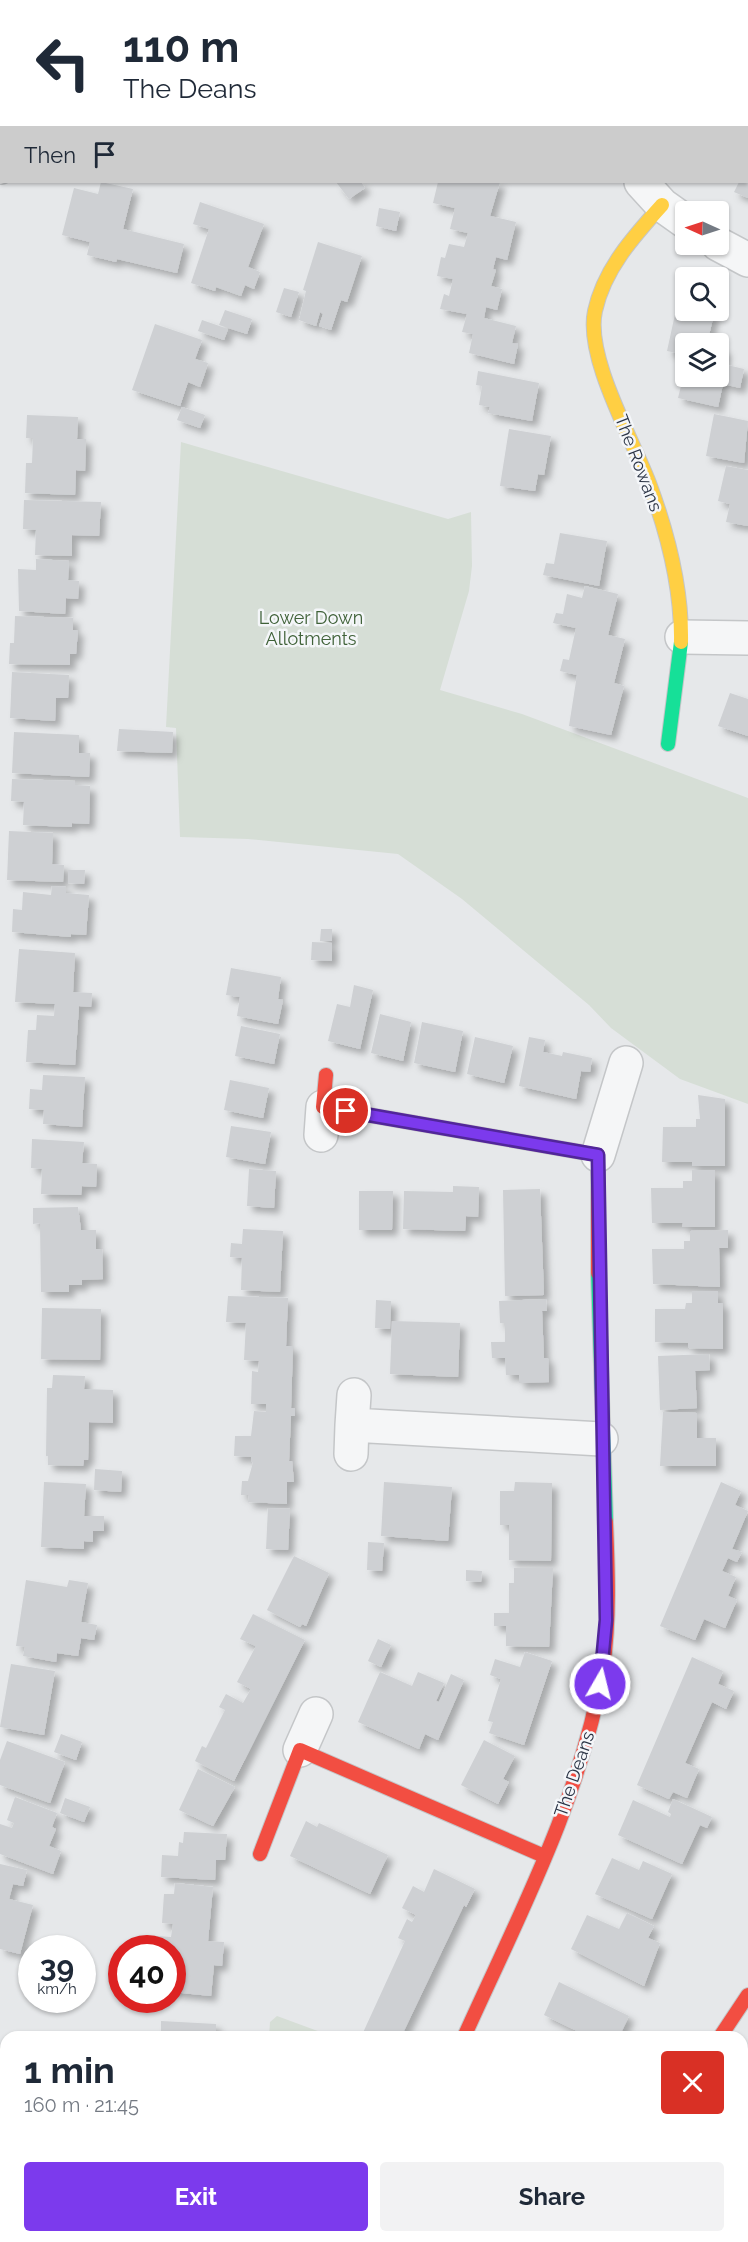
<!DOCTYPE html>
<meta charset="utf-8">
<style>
:root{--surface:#fff;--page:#f2f2f3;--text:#1f2937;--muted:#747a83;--accent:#7c3aed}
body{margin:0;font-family:Raleway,sans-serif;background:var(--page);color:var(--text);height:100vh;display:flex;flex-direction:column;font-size:22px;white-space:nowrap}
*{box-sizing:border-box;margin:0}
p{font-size:20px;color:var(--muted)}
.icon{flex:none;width:33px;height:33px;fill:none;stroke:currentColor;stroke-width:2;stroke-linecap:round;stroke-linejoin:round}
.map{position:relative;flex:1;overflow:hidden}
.side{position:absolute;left:0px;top:2031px;width:748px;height:212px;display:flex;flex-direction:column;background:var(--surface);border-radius:18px 18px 0 0;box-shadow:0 2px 4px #0004}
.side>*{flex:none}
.top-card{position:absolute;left:0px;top:0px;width:748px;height:183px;box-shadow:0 2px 4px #0004;background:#fff;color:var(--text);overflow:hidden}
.needle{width:39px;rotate:273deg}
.fabs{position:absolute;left:675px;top:201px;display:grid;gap:12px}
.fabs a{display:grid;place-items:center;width:54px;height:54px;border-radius:6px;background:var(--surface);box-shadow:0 2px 4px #0004;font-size:30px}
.speed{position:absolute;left:18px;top:1935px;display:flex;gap:12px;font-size:30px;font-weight:700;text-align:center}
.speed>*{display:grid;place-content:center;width:78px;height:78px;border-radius:50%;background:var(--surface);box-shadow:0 2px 4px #0004;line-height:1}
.speed small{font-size:15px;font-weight:400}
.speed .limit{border:9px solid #d22;background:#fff;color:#111}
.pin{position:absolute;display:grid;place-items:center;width:51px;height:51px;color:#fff;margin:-26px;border:3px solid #fff;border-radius:50%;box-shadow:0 2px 6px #0007}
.me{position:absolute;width:66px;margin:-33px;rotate:8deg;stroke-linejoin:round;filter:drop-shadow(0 0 4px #0008)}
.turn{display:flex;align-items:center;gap:21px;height:126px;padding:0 24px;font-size:27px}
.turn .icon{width:78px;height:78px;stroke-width:2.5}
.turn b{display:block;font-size:42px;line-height:51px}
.then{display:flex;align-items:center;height:57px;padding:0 24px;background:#0003;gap:12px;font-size:22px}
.round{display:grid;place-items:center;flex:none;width:63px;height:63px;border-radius:6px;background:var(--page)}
.summary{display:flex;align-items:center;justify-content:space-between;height:102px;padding:0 24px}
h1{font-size:36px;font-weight:700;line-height:45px}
.action{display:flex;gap:12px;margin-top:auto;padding:12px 24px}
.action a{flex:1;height:69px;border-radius:6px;background:var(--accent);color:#fff;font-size:24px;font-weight:700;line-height:69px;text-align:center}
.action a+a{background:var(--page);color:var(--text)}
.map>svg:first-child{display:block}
.green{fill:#d6ded6}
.building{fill:#ced0d3;filter:url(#shadow)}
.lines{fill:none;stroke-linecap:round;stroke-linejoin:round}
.street-casing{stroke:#c4c6c8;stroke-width:36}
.fast-casing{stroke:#c4c6c8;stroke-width:16}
.slow-casing{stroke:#c4c6c8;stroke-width:16}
.jam-casing{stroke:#c4c6c8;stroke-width:16}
.street{stroke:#f5f6f7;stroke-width:33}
.fast{stroke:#16e098;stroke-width:14}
.slow{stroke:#ffcf43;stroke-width:14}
.jam{stroke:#f24e42;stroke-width:14}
.route-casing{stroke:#51269a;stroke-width:15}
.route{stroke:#7c3aed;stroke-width:10}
.labels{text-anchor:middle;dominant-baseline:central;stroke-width:5;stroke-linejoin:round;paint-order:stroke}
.street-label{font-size:18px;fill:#2b3445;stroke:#f4f6f9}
.park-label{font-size:18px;fill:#3f6138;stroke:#f4f6f9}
</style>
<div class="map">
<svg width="748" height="2242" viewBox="0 0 748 2242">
<defs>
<filter id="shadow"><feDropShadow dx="5.5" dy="5.5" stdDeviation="3" flood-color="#0004"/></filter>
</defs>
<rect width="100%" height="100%" fill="#e6e8ea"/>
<path class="green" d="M181,442l267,77 23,-7 1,54 -3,25 -29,99 82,24 226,84v306l-68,-25 -69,-51 -22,-23 -127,-106 -64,-45 -150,-15 -68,-2 -4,-109 -10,-1z
M277,2016l57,21h-65l1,-15z"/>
<path class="building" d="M101,182l32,7 -10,40 61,15 -7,29 -60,-14 -1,3 -29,-7 3,-13 -28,-7 12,-47 24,6z
M336,182h25l4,6 -16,11z
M438,182h62l-10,34 26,6 -9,38 -11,-3 -3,12 3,1 -5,16 11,3 -5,21 -11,-3 -2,11 32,8 -4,17 6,1 -4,20 -45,-11 4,-19 -11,-2 5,-18 -27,-5 4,-15 5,2 4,-17 -16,-3 4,-19 4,1 4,-14 15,3 4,-14 -18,-4 5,-21 -22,-5z
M739,182h9v16l-14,-6z
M200,202l64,22 -16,43 12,5 -6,17 -9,-4 -4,11 -25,-9 -1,4 -24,-8 18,-54 -16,-5z
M379,208l21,4 -4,19 -20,-5z
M318,242l44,14 -15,46 -6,-2 -10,30 -12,-4 4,-12 -3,-2 -4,14 -17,-6 7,-29 -3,-1z
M284,288l15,4 -8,25 -15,-5z
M677,305l9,2v3l28,4 -7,30h-21v11l-19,-4z
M225,310l27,9 -5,15 -28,-9z
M202,320l26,9 -4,11 -26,-9z
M155,324l47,16 -7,19 13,4 -4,13 -4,11 -12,-5 -8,24 -48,-16z
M718,348l8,2 -3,14 21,5 -4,19 -17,-4 -5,23 -40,-9 7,-28 1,6h32z
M478,371l61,12 -7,38 -44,-8 2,-6 -11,-2 3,-19 -6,-1z
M182,407l23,8 -5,13 -23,-8z
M714,414l34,7 -4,42 -38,-7z
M27,415l51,2 -1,22h9l-1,32 -9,-1 -1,25 -50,-2 1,-30h6l1,-25h-7z
M509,429l42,7 -7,39 -6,-1 -3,17 -35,-5z
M726,466l22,4v56l-22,-4 4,-18 -12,-3z
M24,500l77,2 -2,34 -27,-1v21l-37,-1 1,-25 -13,-1z
M560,533l47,8 -8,45 -56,-11 3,-12 8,1z
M36,559l33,2 -1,19 11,1 -1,18 -12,-1 -1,16 -46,-3 -1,-42 18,1z
M585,586l33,8 -10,41 17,4 -11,44 10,3 -13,49 -42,-9 8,-51 -17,-4 3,-12 6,1 7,-32 -23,-5 3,-10 7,1 4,-20 15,4z
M15,616l58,2v12h5l-2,24h-6v11l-61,-1 1,-21h4z
M12,672l57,3 -1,23h-12l-1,23 -45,-3z
M730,693l18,6v37l-30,-10z
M119,729l54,3 -1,21 -55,-2z
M14,732l65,3v18h11l-1,24 -77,-4z
M12,779l63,2v4l15,1 -1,38 -17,-1v4l-49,-2 1,-23 -13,-1z
M9,831l44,2 -1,31 12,1 -1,17 -56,-2z
M68,870h17l-1,14 -16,-1z
M52,886l14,1v6l23,2 -3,40 -15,-1v3l-59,-5 1,-23 9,1 1,-18 28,3z
M321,929h11v12h-12z
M312,942l20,1v18l-21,-1z
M19,949l56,4 -2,39 19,1 -1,14 -12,-1 -4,59 -49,-3 2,-32h8l1,-15 17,1 1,-12 -40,-2z
M231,968l50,9 -3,22 5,1 -5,24 -41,-8 3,-19 -14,-2z
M354,985l19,5 -13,59 -32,-8 9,-37 13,3z
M380,1014l31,8 -8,39 -32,-8z
M422,1022l41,9 -8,41 -41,-9z
M241,1026l39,8 -6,30 -39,-8z
M475,1037l38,9 -9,37 -37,-9z
M529,1037l16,3 -2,12 19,4 1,-4 29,6 -2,14 -9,-1 -5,28 -57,-13z
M43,1075l42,2 -3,50 -39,-3 1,-14 -15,-1 1,-20 12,1z
M230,1080l39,8 -6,30 -39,-8z
M698,1095l27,4v67h-33v-4h-30l1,-35h33v-8h4z
M231,1126l40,6 -6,32 -39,-7z
M32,1139l52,3 -2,21 15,1 -1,23 -14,-1 -1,9 -40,-1 1,-25 -11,-1z
M249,1169l27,2 -2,37 -27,-2z
M692,1170h23v57h-33l1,-4h-31l-1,-35h32v-7h9z
M453,1186l26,1 -1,30 -12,-1 -1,15 -62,-2 1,-38 49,1z
M540,1189l4,106 -39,1 -2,-106z
M359,1191h34l-1,39h-33z
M78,1207l3,23h15v19h6l1,30 -21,1v5h-13v7h-28l-1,-69 -7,1v-16z
M243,1229l40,2 -3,61 -39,-2 1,-32 -12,-1 1,-14 11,1z
M728,1230v18h-9l1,39 -67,-3 -1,-35h32v-8h6v-10z
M692,1291h26v12h5v46l-35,-1v-5l-33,-1v-33h30l1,-6h6z
M228,1296l60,2 -2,48h7l-2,62h4v8h-4l-2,45h3l2,21h-7v22l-39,-2 1,-7h-8l1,-14h6l5,-19h-2v-5l-17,-1 1,-20h16l3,-25 12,1v-8h-15l1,-33 6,1 1,-11 -15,-1 2,-37 -20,-1z
M546,1299l1,12h-5l2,47h4l1,24 -30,1v-8h-13l-1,-17h-13l-1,-16h14v-19h-5l-1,-22z
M376,1300l15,1 -1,28 -15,-1z
M42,1308l59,1 -1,51 -59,-1z
M392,1321l68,2 -2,54 -68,-3z
M709,1354l1,16 -15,1 2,37 -37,2 -2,-54z
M53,1375l32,1 -1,13 29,1v33l-24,-1 -1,38h-4l-1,6 -35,-1v-9h-2l1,-68h5z
M663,1412l34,1v25h19v28h-56z
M95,1469l27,2 -1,21 -27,-2z
M44,1482l42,2 -2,32h20v15h-11v11l-9,-1v8l-43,-2z
M384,1482l68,5 -4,54 -67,-5z
M515,1482l37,1 -1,78 -42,-1v-35h-9v-34h14z
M721,1482l20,9 -6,14 13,6 -16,38 10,3 -5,10 -9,-4 -6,13 14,6 -8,19 9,4 -12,28 -21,-9 -9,21 -35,-14z
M268,1508l22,1 -2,41 -22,-1z
M368,1542l16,1 -2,28 -15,-1z
M294,1556l35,17 -23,53 -4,-2 -2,3 -33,-17z
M514,1568h39l-4,79 -43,-1v-20h-12v-13h15v-30h5z
M466,1570l16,1 -1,11 -15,-1z
M26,1580l41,7 2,-7 19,3 -7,39 16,3 -3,15 -13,-2 -3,18 -21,-3 -1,9 -33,-6 2,-9 -9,-1z
M253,1614l52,26 -71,141 -39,-20 7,-15 4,2 19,-38 -6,-3 7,-13 17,9 8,-14 -14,-7 19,-36 -16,-7z
M378,1639l13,6 -10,22 -13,-6z
M525,1652l27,9 -28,84 -35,-12 4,-11 -5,-1 13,-42 -11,-4 5,-16 25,8z
M692,1657l31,14 -5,13 16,7 -8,18 -14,-7 -5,11 -22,50 14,6 -12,29 -14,-6 -4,7 -32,-14z
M11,1664l44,7 -11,64 -44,-8z
M380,1672l32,14 6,-14 26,11 -8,18 3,1 12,-28 13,6 -26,60 -13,-6 -6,15 -61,-27z
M61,1734l21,8 -6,18 -22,-8z
M484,1740l31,16 -12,23 6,3 -11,22 -37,-19z
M7,1741l58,21 -15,41 -50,-18v-25z
M198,1769l37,18 -22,39 -34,-16z
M15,1797l42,16 -5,14 4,2 -7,17 12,5 -8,23 -53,-20v-30l12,4 2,-5 -7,-3z
M65,1798l25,9 -6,15 -24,-9z
M673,1799l39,18 -5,11 -7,-3 -18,39 -64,-29 15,-35 37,17 1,-3 -3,-2z
M306,1821l11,6 2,-4 69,32 -18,39 -80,-38z
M184,1832l43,2 -2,26h-9l-1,20 -54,-3 1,-22 16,1 1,-14 4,1z
M612,1858l27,12 4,-9 29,13 -20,45 -57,-25z
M0,1864l27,6 -4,16 -10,-2 -4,15 24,6 -13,49 -20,-5z
M434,1869l41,20 -9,18 -2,-2 -63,132h-40l44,-96 -7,-3 9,-19 5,3 4,-7 -14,-7 11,-22 11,6z
M175,1883l38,4 -5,54 16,1 -2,24 -8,-1 -3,31 -39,-4v-44h-16l1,-12 14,1 2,-13 -11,-1 2,-29h10z
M627,1913l27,13 -6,12 12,5 -16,43 -73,-37 16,-34 32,14z
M559,1982l70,34 -10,21h-42l2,-5 -35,-17z
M161,2021l55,3v13h-55z
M748,2106v58l-6,6v-58z
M742,2203l6,6v13l-6,5z
M189,2236l39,1v5h-39z
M422,2236h25l8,6h-37z
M523,2236h46l-4,6h-47z
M707,2236h26l-5,6h-16z"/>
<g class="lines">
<g class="street-casing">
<path id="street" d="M542,0v2
M40,2l1,-2
M0,167l2,-7
M641,182l21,23 24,17
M718,244l30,16
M682,637l66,1
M321,1135l2,-28
M598,1155l28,-92
M352,1425l2,-30
M351,1454l1,-29 249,14
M300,1750l16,-36
M353,2242l3,-6"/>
</g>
<g class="fast-casing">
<path id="fast" d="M668,744l13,-102
M598,1273l8,249"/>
</g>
<g class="slow-casing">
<path id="slow" d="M662,205c-28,31 -58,64 -67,106 -10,46 37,127 54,172 19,51 33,104 32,159"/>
</g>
<g class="jam-casing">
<path id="jam" d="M326,1075l-3,32 275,48v118
M260,1854l40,-104 244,106
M464,2037c54,-120 117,-238 139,-369 7,-48 5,-98 3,-146
M720,2037l28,-42"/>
</g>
<use href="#street" class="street"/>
<use href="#fast" class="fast"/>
<use href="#slow" class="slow"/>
<use href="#jam" class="jam"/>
</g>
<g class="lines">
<g class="route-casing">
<path id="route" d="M346,1111l252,44 8,465 -6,64"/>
</g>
<use href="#route" class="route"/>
</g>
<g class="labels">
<g class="street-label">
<text transform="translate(639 463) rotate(69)">The Rowans</text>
<text transform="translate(574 1774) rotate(-71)">The Deans</text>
</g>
<g class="park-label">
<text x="311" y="617">Lower Down<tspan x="311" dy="21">Allotments</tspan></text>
</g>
</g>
</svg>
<div class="fabs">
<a><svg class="needle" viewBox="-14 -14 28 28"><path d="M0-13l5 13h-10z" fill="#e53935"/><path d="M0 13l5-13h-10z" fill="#747a83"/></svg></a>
<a><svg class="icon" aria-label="search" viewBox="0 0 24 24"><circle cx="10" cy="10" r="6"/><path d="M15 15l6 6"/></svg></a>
<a><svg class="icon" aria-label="layers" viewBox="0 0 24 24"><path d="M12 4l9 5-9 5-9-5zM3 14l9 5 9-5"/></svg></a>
</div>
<div class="speed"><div>39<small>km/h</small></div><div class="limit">40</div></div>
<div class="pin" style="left:346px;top:1111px;background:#d93025"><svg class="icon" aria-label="arrive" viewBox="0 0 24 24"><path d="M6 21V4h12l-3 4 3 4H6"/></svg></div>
<svg class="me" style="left:600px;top:1684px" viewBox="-20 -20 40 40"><circle r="17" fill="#7c3aed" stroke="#fff" stroke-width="3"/><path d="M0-11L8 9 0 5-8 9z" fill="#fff"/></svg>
<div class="top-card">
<div class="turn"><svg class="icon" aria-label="left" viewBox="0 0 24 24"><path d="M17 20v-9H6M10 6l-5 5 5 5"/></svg><div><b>110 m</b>The Deans</div></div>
<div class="then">Then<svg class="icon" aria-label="arrive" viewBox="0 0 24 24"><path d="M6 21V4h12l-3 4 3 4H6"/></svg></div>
</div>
<section class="side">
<div class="summary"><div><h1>1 min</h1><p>160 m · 21:45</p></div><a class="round" style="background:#d93025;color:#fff"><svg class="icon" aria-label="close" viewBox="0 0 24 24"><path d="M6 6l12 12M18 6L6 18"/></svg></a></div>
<div class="action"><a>Exit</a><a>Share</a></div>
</section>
</div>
